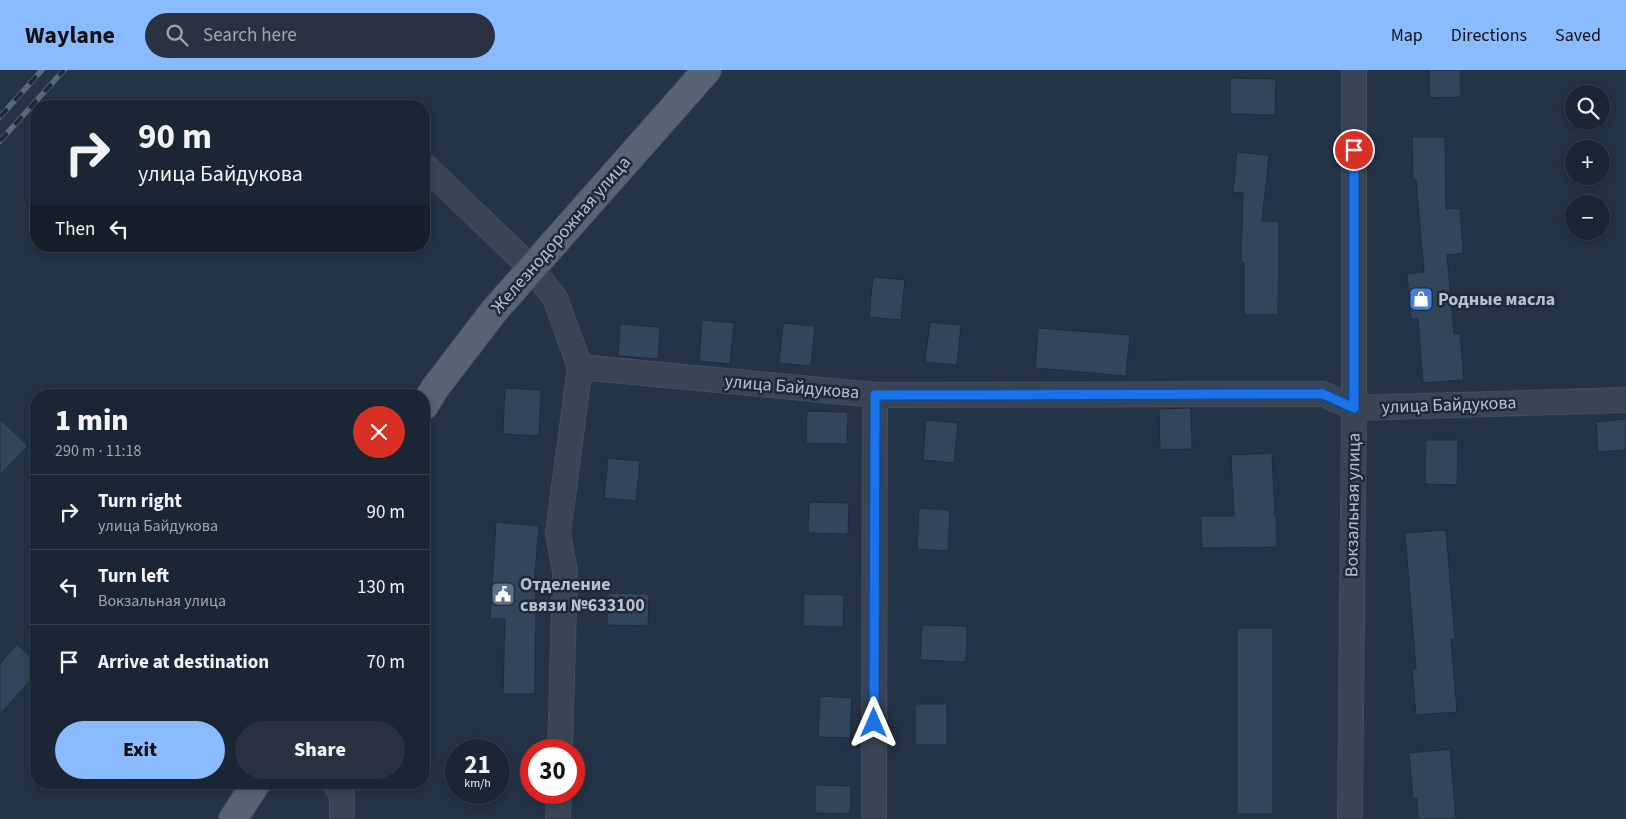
<!DOCTYPE html>
<meta charset="utf-8">
<style>
:root{--surface:#1b2634;--page:#283240;--text:#f1f3f6;--muted:#a0a5ac;--line:#39434f;--accent:#8bbbff}
body{margin:0;font-family:"Source Sans 3",sans-serif;background:var(--page);color:var(--text);height:100vh;display:flex;flex-direction:column;font-size:19px;white-space:nowrap}
*{box-sizing:border-box;margin:0}
p{font-size:16px;color:var(--muted)}
.icon{flex:none;width:28px;height:28px;fill:none;stroke:currentColor;stroke-width:2;stroke-linecap:round;stroke-linejoin:round}
.map{position:relative;flex:1;overflow:hidden}
.panel{position:absolute;left:30px;top:319px;width:400px;height:400px;display:flex;flex-direction:column;background:var(--surface);border-radius:20px;box-shadow:0 2px 8px #0003,0 0 0 1px var(--line)}
.panel>*{flex:none}
.banner{position:absolute;left:30px;top:30px;width:400px;height:152px;border-radius:20px;box-shadow:0 2px 8px #0003,0 0 0 1px var(--line);background:#1b2634;color:var(--text);overflow:hidden}
.buttons{position:absolute;left:1565px;top:15px;display:grid;gap:10px}
.buttons a{display:grid;place-items:center;width:45px;height:45px;border-radius:50%;background:var(--surface);box-shadow:0 2px 8px #0003,0 0 0 1px var(--line);font-size:25px}
.speed{position:absolute;left:445px;top:669px;display:flex;gap:10px;font-size:25px;font-weight:700;text-align:center}
.speed>*{display:grid;place-content:center;width:65px;height:65px;border-radius:50%;background:var(--surface);box-shadow:0 2px 8px #0003,0 0 0 1px var(--line);line-height:1}
.speed small{font-size:12px;font-weight:400}
.speed .limit{border:8px solid #d22;background:#fff;color:#111}
.pin{position:absolute;display:grid;place-items:center;width:42px;height:42px;color:#fff;margin:-21px;border:2px solid #fff;border-radius:50%;box-shadow:0 1px 5px #0007}
.me{position:absolute;width:55px;margin:-28px;rotate:0deg;stroke-linejoin:round;filter:drop-shadow(0 0 4px #0008)}
.turn{display:flex;align-items:center;gap:18px;height:105px;padding:0 25px;font-size:22px}
.turn .icon{width:65px;height:65px;stroke-width:2.5}
.turn b{display:block;font-size:35px;line-height:42px}
.then{display:flex;align-items:center;height:48px;padding:0 25px;background:#0003;gap:10px;font-size:19px}
.round{display:grid;place-items:center;flex:none;width:52px;height:52px;border-radius:26px;background:var(--page)}
.summary{display:flex;align-items:center;justify-content:space-between;height:85px;padding:0 25px}
h1{font-size:30px;font-weight:800;line-height:38px}
.action{display:flex;gap:10px;margin-top:auto;padding:10px 25px}
.action a{flex:1;height:58px;border-radius:30px;background:var(--accent);color:#111;font-size:20px;font-weight:800;line-height:58px;text-align:center}
.action a+a{background:var(--page);color:var(--text)}
ul{padding:0;list-style:none}
li{display:flex;align-items:center;gap:15px;height:75px;padding:0 25px;border-top:1px solid var(--line)}
li div{flex:1}
li b{display:block;font-size:19px}
li em{font-style:normal}
header{display:flex;align-items:center;gap:30px;box-sizing:border-box;height:70px;padding:0 25px;background:var(--accent);color:#111}
header strong{font-size:24px}
nav{display:flex;gap:28px;margin-inline-start:auto;font-size:18px}
.search{width:350px;height:45px;background:var(--page);display:flex;align-items:center;gap:12px;box-sizing:border-box;padding:0 18px;border-radius:28px;color:var(--muted);font-size:19px}
.map>svg:first-child{display:block}
.building{fill:#33455a;stroke:#202c3c}
.lines{fill:none;stroke-linecap:round;stroke-linejoin:round}
.minor-casing{stroke:#434e5e;stroke-width:26}
.major-casing{stroke:#434e5e;stroke-width:30}
.minor{stroke:#394555;stroke-width:24}
.major{stroke:#576475;stroke-width:28}
.rail-casing{stroke:#5b697c;stroke-width:5.5}
.rail{stroke:#1e2a3a;stroke-width:4;stroke-dasharray:11;stroke-linecap:butt}
.route-casing{stroke:#114b97;stroke-width:12}
.route{stroke:#1a73e8;stroke-width:9}
.labels{text-anchor:middle;dominant-baseline:central;stroke-width:5;stroke-linejoin:round;paint-order:stroke}
.street-label{font-size:18px;fill:#b7c0ce;stroke:#1e2a3a}
.poi-label{font-size:18px;font-weight:bold;fill:#b7c0ce;stroke:#1e2a3a;text-anchor:start}
</style>
<header>
<strong>Waylane</strong>
<div class="search"><svg class="icon" aria-label="search" viewBox="0 0 24 24"><circle cx="10" cy="10" r="6"/><path d="M15 15l6 6"/></svg>Search here</div>
<nav><a>Map</a><a>Directions</a><a>Saved</a></nav>
</header>
<div class="map">
<svg width="1626" height="749" viewBox="0 0 1626 749">
<rect width="100%" height="100%" fill="#243345"/>
<path class="building" d="M1429,0h31l1,27 -31,1z
M1230,8l46,1 -1,36 -45,-1z
M1412,67h33l1,72 14,-1 3,45 -16,2 7,79h6l4,46 -41,3 -5,-64h-7l-4,-45 17,-2 -8,-92h-3z
M1237,82l32,3 -7,66h17l-1,94h-34v-53h-3l2,-69 -10,-1z
M873,207l32,3 -4,40 -32,-3z
M702,250l32,3 -4,41 -31,-3z
M930,252l31,3 -4,40 -32,-3z
M783,253l32,3 -4,40 -32,-3z
M620,254l40,3 -2,32 -40,-3z
M1038,258l92,7 -4,41 -91,-8z
M505,318l36,2 -2,46 -36,-2z
M1191,338l1,41 -32,1 -1,-41z
M807,341l41,1 -1,32 -41,-1z
M0,349l28,27 -28,29z
M1626,349v31l-28,2 -2,-30z
M926,350l32,3 -4,40 -31,-3z
M1426,370h32l-1,45 -32,-1z
M1272,383l3,62h1l1,32 -75,1 -1,-32h33l-3,-61z
M608,388l32,3 -4,40 -32,-3z
M809,432l40,1 -1,31 -40,-1z
M919,438l31,2 -2,41 -31,-2z
M496,452l43,4 -5,58h2l-1,110h-32l2,-75h-15z
M1446,460l9,109 -4,1 6,72 -41,3 -4,-46h4l-11,-136z
M608,523l41,1 -1,32 -41,-1z
M804,524l40,1 -1,32 -40,-1z
M922,555l45,1 -1,36 -46,-2z
M1237,558h36v186h-36z
M17,574l19,18v12l-36,40v-51z
M820,626l32,2 -2,40 -32,-1z
M915,634h32v41h-32z
M1450,679l6,70h-38l-1,-21 -4,1 -4,-46z
M815,715l36,1 -1,28 -35,-1z"/>
<g class="lines">
<g class="minor-casing">
<path id="minor" d="M426,97l106,102 23,29 25,69
M560,680l5,-178 -7,-39 22,-166 295,28 448,-1 31,14 272,-8
M334,712l8,12v25
M558,749l1,-27
M874,749l1,-424
M1350,749l4,-411v-338"/>
</g>
<g class="major-casing">
<path id="major" d="M424,336l11,-18 59,-77 213,-241
M233,749l24,-37"/>
</g>
<use href="#minor" class="minor"/>
<use href="#major" class="major"/>
<g class="rail-casing">
<path id="rail" d="M0,47l42,-47
M0,71l64,-71"/>
</g>
<use href="#rail" class="rail"/>
</g>
<g class="lines">
<g class="route-casing">
<path id="route" d="M874,653l1,-328 448,-1 31,14v-258"/>
</g>
<use href="#route" class="route"/>
</g>
<defs>
<g id="shop-square" transform="scale(1.25)"><rect x="-9" y="-9" width="18" height="18" rx="4" fill="#3f7fe0" stroke="#1e2a3a"/><path d="M-5-2.5h2.3a2.7 3.5 0 0 1 5.4 0H5L5.5 6h-11ZM-1.5-2.5h3a1.5 2.3 0 0 0-3 0Z" fill="#fff"/></g>
<g id="civic-square" transform="scale(1.25)"><rect x="-9" y="-9" width="18" height="18" rx="4" fill="#5c6f8a" stroke="#1e2a3a"/><path d="M-.6-6.5H3V-4.5H.6V-3L4-1V1h2V6H-6V1h2V-1L-.6-3ZM-1.2 2.5V6h2.4V2.5Z" fill="#fff"/></g>
</defs>
<g fill-rule="evenodd">
<use href="#shop-square" x="1421" y="229"/>
<use href="#civic-square" x="503" y="524"/>
</g>
<g class="labels">
<g class="street-label">
<text transform="translate(561 165) rotate(-49)">Железнодорожная улица</text>
<text transform="translate(792 317) rotate(5)">улица Байдукова</text>
<text transform="translate(1449 335) rotate(-2)">улица Байдукова</text>
<text transform="translate(1353 435) rotate(-89)">Вокзальная улица</text>
</g>
<g class="poi-label">
<text x="1438" y="229">Родные масла</text>
<text x="520" y="514">Отделение<tspan x="520" dy="21">связи №633100</tspan></text>
</g>
</g>
</svg>
<div class="buttons">
<a><svg class="icon" aria-label="search" viewBox="0 0 24 24"><circle cx="10" cy="10" r="6"/><path d="M15 15l6 6"/></svg></a>
<a>+</a>
<a>−</a>
</div>
<div class="speed"><div>21<small>km/h</small></div><div class="limit">30</div></div>
<div class="pin" style="left:1354px;top:80px;background:#d93025"><svg class="icon" aria-label="arrive" viewBox="0 0 24 24"><path d="M6 21V4h12l-3 4 3 4H6"/></svg></div>
<svg class="me" style="left:874px;top:653px" viewBox="-20 -20 40 40"><path d="M0-17L14 15 0 8-14 15z" fill="#1a73e8" stroke="#fff" stroke-width="4"/></svg>
<div class="banner">
<div class="turn"><svg class="icon" aria-label="right" viewBox="0 0 24 24"><path d="M7 20v-9h11M14 6l5 5-5 5"/></svg><div><b>90 m</b>улица Байдукова</div></div>
<div class="then">Then<svg class="icon" aria-label="left" viewBox="0 0 24 24"><path d="M17 20v-9H6M10 6l-5 5 5 5"/></svg></div>
</div>
<section class="panel">
<div class="summary"><div><h1>1 min</h1><p>290 m · 11:18</p></div><a class="round" style="background:#d93025;color:#fff"><svg class="icon" aria-label="close" viewBox="0 0 24 24"><path d="M6 6l12 12M18 6L6 18"/></svg></a></div>
<ul>
<li><svg class="icon" aria-label="right" viewBox="0 0 24 24"><path d="M7 20v-9h11M14 6l5 5-5 5"/></svg><div><b>Turn right</b><p>улица Байдукова</p></div><em>90 m</em></li>
<li><svg class="icon" aria-label="left" viewBox="0 0 24 24"><path d="M17 20v-9H6M10 6l-5 5 5 5"/></svg><div><b>Turn left</b><p>Вокзальная улица</p></div><em>130 m</em></li>
<li><svg class="icon" aria-label="arrive" viewBox="0 0 24 24"><path d="M6 21V4h12l-3 4 3 4H6"/></svg><div><b>Arrive at destination</b></div><em>70 m</em></li>
</ul>
<div class="action"><a>Exit</a><a>Share</a></div>
</section>
</div>
